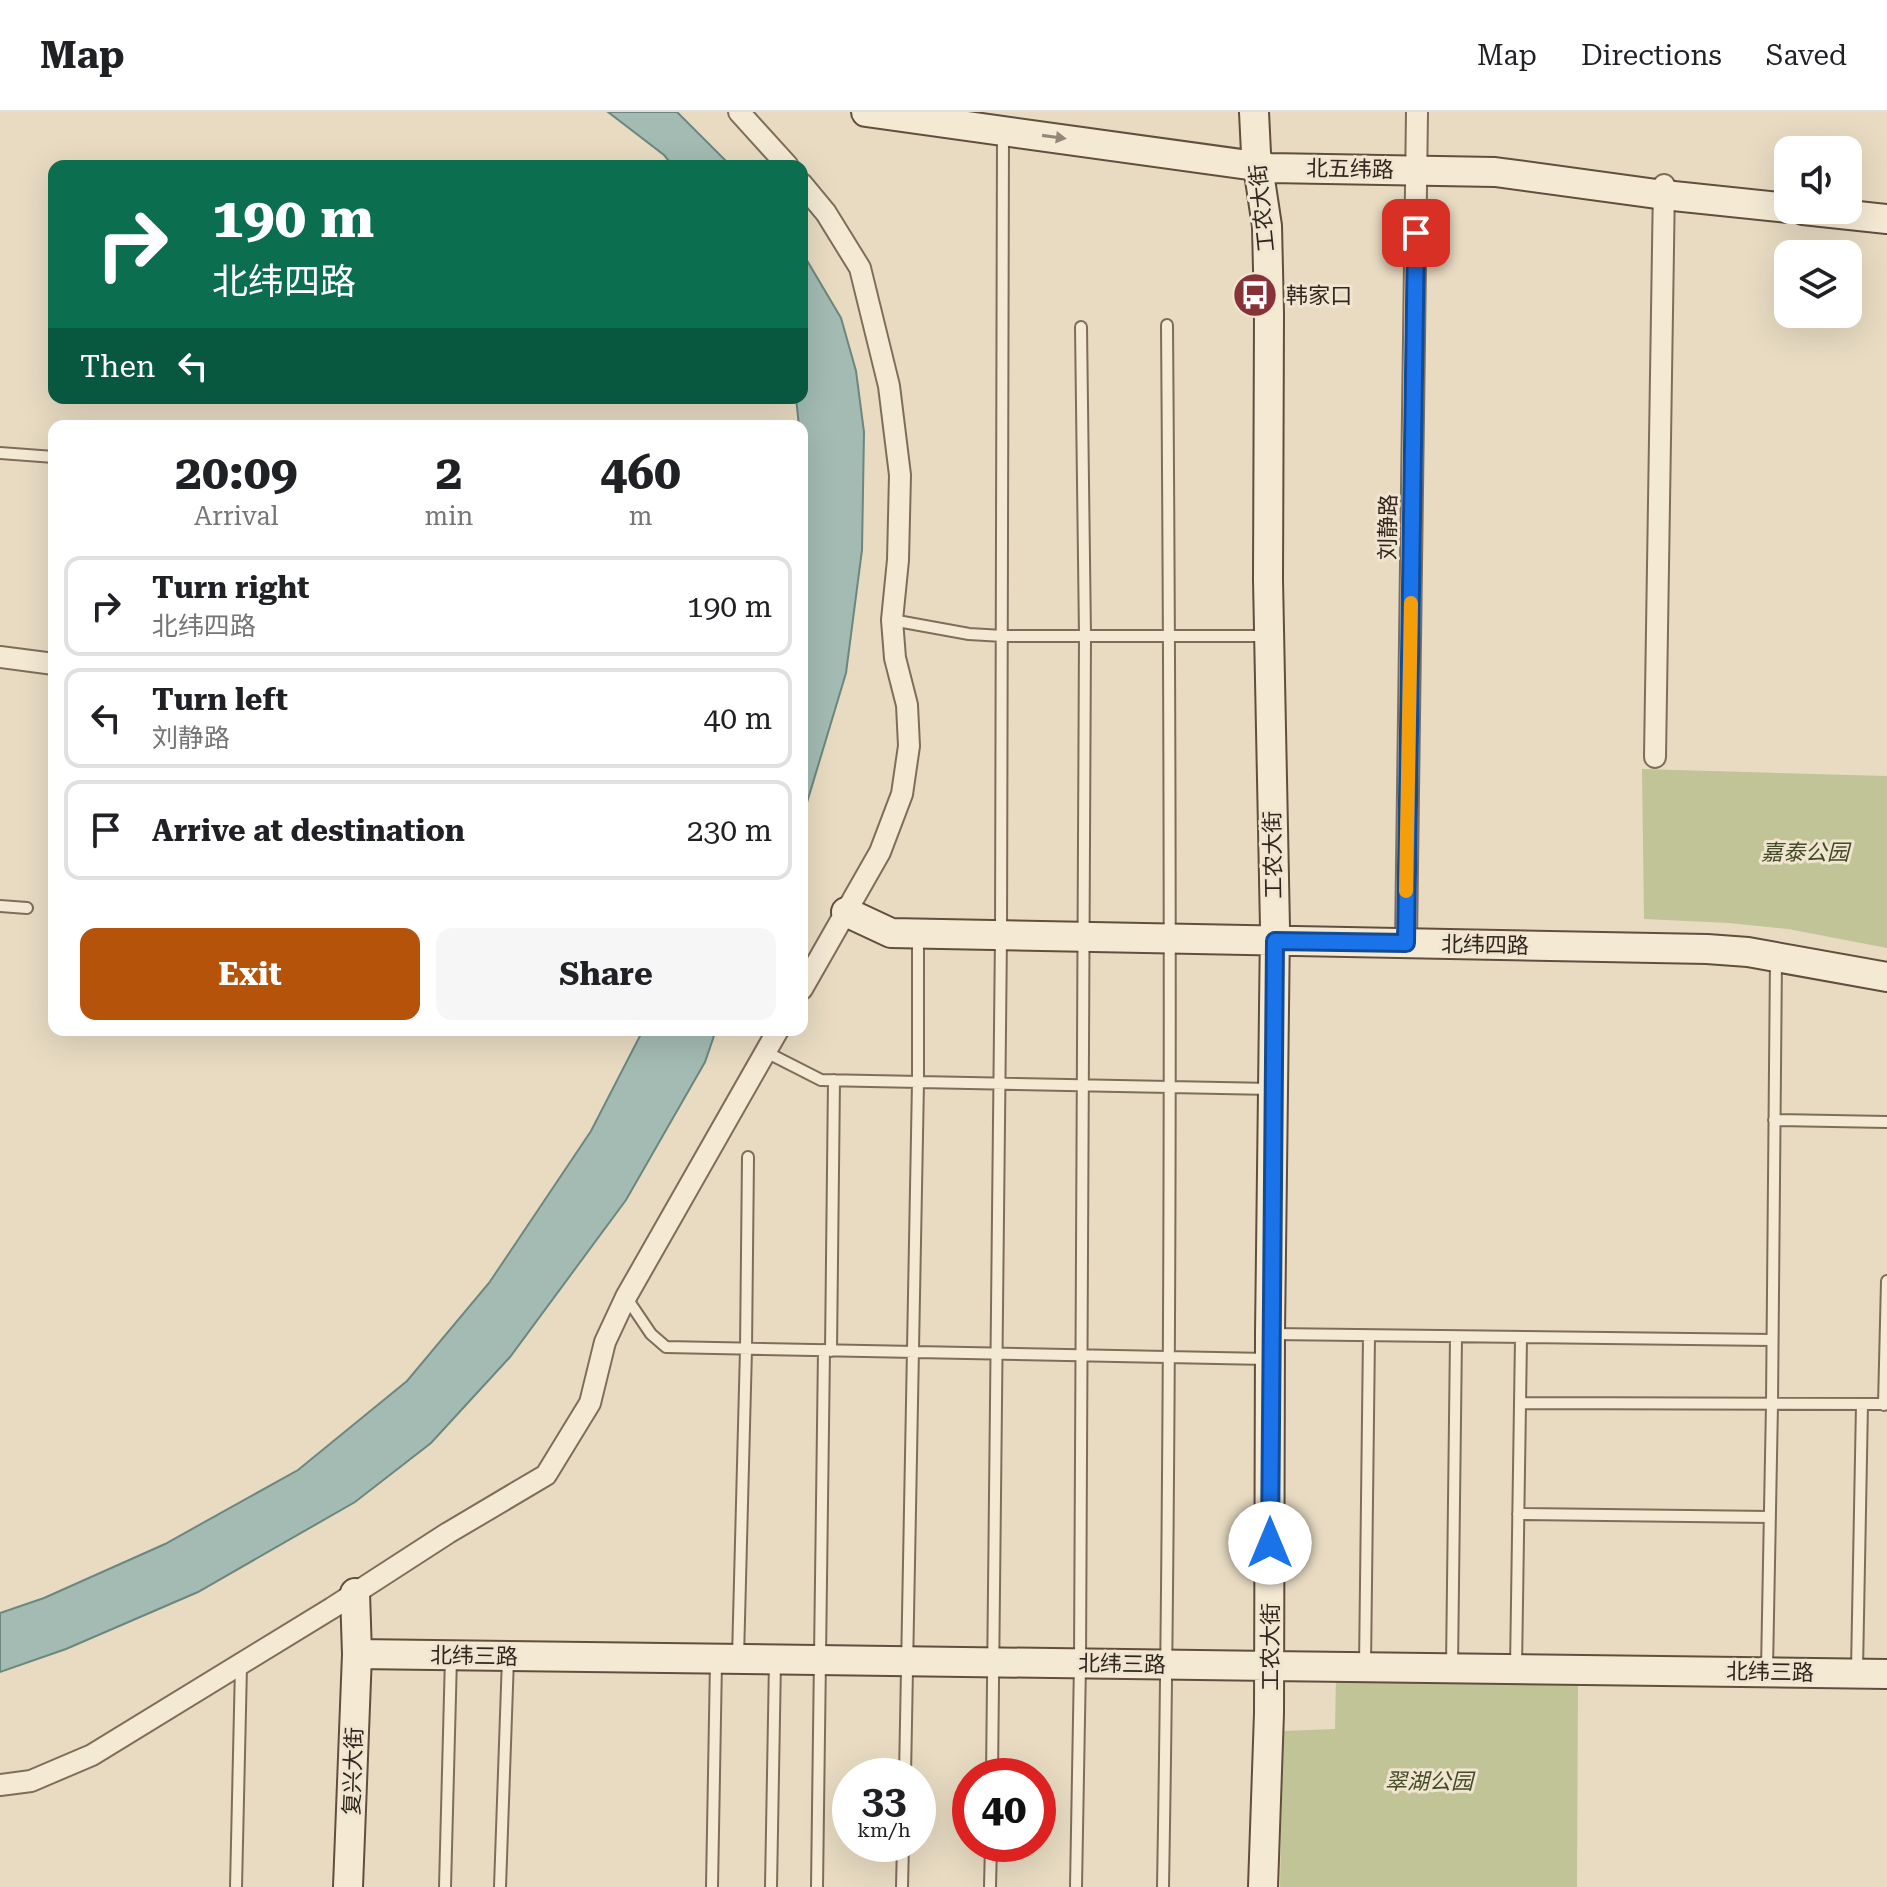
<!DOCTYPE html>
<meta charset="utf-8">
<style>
:root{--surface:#fff;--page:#f6f6f6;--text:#202124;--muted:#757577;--line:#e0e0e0;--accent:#b45309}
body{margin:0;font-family:"Roboto Serif","Noto Sans SC",serif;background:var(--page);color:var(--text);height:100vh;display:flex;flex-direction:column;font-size:30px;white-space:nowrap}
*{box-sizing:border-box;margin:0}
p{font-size:26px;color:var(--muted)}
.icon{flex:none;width:44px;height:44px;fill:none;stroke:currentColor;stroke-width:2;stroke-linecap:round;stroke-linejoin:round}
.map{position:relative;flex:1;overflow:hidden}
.details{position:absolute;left:48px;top:308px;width:760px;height:616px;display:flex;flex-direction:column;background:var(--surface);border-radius:16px;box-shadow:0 8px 32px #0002}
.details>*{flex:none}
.top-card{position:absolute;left:48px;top:48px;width:760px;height:244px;border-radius:16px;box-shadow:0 8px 32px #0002;background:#0b6e4f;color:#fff;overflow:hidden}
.buttons{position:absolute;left:1774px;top:24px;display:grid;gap:16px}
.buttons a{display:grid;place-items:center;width:88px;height:88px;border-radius:16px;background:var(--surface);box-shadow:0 8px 32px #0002;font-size:40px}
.speed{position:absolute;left:832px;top:1646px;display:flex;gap:16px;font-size:40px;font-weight:700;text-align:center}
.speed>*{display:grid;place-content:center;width:104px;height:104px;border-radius:50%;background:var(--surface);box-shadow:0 8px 32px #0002;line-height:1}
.speed small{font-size:20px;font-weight:400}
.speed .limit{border:12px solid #d22;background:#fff;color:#111}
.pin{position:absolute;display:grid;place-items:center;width:68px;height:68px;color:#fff;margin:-34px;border-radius:16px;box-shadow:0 4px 12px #0006}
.me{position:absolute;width:88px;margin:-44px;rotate:0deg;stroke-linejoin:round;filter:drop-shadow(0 0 6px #0008)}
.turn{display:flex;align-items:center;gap:28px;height:168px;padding:0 32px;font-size:36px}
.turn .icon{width:104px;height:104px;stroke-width:2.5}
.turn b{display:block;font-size:56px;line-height:68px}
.then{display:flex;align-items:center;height:76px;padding:0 32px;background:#0003;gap:16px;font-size:30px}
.eta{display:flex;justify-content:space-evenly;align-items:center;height:136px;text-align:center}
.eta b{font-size:48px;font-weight:700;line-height:56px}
.cta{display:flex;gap:16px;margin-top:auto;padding:16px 32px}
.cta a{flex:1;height:92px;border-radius:16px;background:var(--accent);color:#fff;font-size:32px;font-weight:700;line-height:92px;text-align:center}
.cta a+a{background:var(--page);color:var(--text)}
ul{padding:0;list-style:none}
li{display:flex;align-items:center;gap:24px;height:100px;margin:0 16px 12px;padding:0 16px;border:4px solid var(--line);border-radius:16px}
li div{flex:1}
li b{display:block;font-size:30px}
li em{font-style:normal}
header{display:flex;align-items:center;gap:48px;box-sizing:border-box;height:112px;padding:0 40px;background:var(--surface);border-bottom:2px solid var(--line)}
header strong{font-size:38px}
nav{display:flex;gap:44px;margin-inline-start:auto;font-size:28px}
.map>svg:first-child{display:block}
.green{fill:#c1c497}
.water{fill:#a3bbb3;stroke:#6c877f;stroke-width:2}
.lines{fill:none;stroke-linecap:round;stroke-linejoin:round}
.lane-casing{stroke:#7f6d5b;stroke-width:14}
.street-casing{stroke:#7f6d5b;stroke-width:24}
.secondary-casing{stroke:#614e3e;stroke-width:32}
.lane{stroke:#f4e9d3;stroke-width:10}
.street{stroke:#f4e9d3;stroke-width:20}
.secondary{stroke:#f4e9d3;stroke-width:28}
.oneway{fill:#928878}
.route-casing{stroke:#114b97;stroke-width:20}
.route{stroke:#1a73e8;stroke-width:14}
.slow{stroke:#f59e0b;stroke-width:14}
.labels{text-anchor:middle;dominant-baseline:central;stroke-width:6;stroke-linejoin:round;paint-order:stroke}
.street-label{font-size:22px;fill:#31261e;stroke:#f0e5d0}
.poi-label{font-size:22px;fill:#31261e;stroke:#f0e5d0;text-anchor:start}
.park-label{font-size:22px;font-style:italic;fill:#434b26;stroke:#f0e5d0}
</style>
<header>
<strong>Map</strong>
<nav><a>Map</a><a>Directions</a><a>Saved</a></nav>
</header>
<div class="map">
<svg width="1887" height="1775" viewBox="0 0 1887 1775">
<rect width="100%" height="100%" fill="#e8dbc2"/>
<path class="green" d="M1642,657l245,7v172l-99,-19 -59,-6 -85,-4z
M1336,1564l242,2 -1,209h-297l3,-156 52,-2z"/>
<path class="water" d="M608,0h69l54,54h-58l-9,-11z
M802,140l39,66 15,53 8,61 -2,118 -16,123 -44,146v-242c6,-49 0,-101 0,-151h-3l-3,-28h6z
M643,918h73l-11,32 -79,138 -116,157 -79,86 -76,59 -157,90 -132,57 -66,23v-59l44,-15 121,-54 133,-74 109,-89 82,-98 102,-152z"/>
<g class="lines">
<g class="lane-casing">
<path id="lane" d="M0,341l54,4
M892,508l77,14 34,2h266
M0,794l27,2
M766,940l55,28 452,9
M1774,1008l113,2
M626,1185l25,37 15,13 601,12
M1272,1222l500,6
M831,1239l3,-271
M1520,1291l367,1
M1884,1293l3,-124
M1518,1402l252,3
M738,1546l8,-309 2,-192
M1365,1554l4,-330
M1452,1555l4,-330
M1516,1556l5,-330
M1767,1557l5,-265 4,-447
M1857,1558l5,-266
M905,1664l13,-694v-146
M992,1664l9,-840 2,-804
M236,1775l5,-221
M445,1775l6,-230
M500,1775l8,-229
M712,1775l4,-226
M771,1775l4,-226
M817,1775l7,-537
M902,1775l1,-43
M990,1775l1,-43
M1076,1775l4,-224 5,-1027 -4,-309
M1163,1775c9,-521 8,-1041 4,-1562"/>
</g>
<g class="street-casing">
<path id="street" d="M739,0l49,54
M802,72l24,29 34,55 29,118 11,89 -2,85 -6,60 3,38 12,47 2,41 -7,48 -22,58 -78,137
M0,545l54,7
M1655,645l9,-572
M1406,831l11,-831
M0,1673l31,-4 61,-26 240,-147 116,-75 98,-58 44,-72 15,-61 21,-45 152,-267"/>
</g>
<g class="secondary-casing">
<path id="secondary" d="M866,0l404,56 225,4 169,23 124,13
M1254,0l2,41 11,73 2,87 -1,267 7,348 -5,406 -1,379 -6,174
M1803,98l84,9
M846,800l45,21 816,16 41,3 139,25
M357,1542l1530,20
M348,1775l9,-233 -2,-61"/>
</g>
<use href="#lane" class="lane"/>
<use href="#street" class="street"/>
<use href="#secondary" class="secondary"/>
</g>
<defs><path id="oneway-solid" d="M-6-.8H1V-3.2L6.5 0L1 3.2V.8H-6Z" transform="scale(2)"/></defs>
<use class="oneway" href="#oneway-solid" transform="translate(1054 25) rotate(8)"/>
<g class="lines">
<g class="route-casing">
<path id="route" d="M1270,1431l5,-602 131,2 10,-710"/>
</g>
<use href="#route" class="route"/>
<path class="slow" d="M1406,779l5,-288"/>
</g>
<defs>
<g id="bus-disc" transform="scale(2.3)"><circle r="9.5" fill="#873237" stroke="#f0e5d0"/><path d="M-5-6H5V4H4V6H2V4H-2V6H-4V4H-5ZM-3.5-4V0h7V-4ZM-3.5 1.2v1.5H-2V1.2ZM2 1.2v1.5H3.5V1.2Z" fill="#fff"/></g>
</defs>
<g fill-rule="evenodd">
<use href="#bus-disc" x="1255" y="183"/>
</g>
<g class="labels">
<g class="street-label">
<text transform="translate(1350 57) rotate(1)">北五纬路</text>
<text transform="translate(1262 96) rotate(-96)">工农大街</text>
<text transform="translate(1388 415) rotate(-89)">刘静路</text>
<text transform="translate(1273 743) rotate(-91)">工农大街</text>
<text transform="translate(1485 833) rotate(1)">北纬四路</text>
<text transform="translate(1270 1535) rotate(-90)">工农大街</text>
<text transform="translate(474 1544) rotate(1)">北纬三路</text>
<text transform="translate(1122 1552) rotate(1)">北纬三路</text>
<text transform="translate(1770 1560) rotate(1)">北纬三路</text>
<text transform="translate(353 1659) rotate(-88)">复兴大街</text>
</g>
<g class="poi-label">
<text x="1286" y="183">韩家口</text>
</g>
<g class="park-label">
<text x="1805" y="740">嘉泰公园</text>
<text x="1429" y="1669">翠湖公园</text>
</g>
</g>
</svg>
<div class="buttons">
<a><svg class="icon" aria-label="sound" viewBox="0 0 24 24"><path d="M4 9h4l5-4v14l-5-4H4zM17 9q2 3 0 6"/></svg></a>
<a><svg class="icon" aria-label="layers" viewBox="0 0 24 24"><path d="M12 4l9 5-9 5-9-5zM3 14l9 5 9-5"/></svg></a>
</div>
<div class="speed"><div>33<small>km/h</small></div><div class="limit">40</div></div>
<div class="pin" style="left:1416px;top:121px;background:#d93025"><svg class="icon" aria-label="arrive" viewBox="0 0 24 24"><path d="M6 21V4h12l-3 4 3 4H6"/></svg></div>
<svg class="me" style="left:1270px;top:1431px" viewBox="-20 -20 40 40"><circle r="19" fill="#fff"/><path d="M0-13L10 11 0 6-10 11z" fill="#1a73e8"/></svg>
<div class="top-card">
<div class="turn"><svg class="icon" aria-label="right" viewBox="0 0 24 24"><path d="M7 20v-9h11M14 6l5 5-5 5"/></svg><div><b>190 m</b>北纬四路</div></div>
<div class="then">Then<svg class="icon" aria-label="left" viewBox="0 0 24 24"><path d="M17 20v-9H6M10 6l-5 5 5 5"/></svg></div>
</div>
<section class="details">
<div class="eta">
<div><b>20:09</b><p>Arrival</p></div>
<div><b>2</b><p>min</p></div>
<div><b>460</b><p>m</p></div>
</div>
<ul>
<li><svg class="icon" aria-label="right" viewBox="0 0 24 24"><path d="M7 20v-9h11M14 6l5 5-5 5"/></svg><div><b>Turn right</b><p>北纬四路</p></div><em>190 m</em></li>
<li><svg class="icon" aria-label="left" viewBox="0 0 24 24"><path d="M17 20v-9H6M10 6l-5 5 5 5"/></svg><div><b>Turn left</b><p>刘静路</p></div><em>40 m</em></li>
<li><svg class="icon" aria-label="arrive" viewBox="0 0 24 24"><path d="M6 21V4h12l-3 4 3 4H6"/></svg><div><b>Arrive at destination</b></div><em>230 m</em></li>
</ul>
<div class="cta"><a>Exit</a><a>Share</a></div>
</section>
</div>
